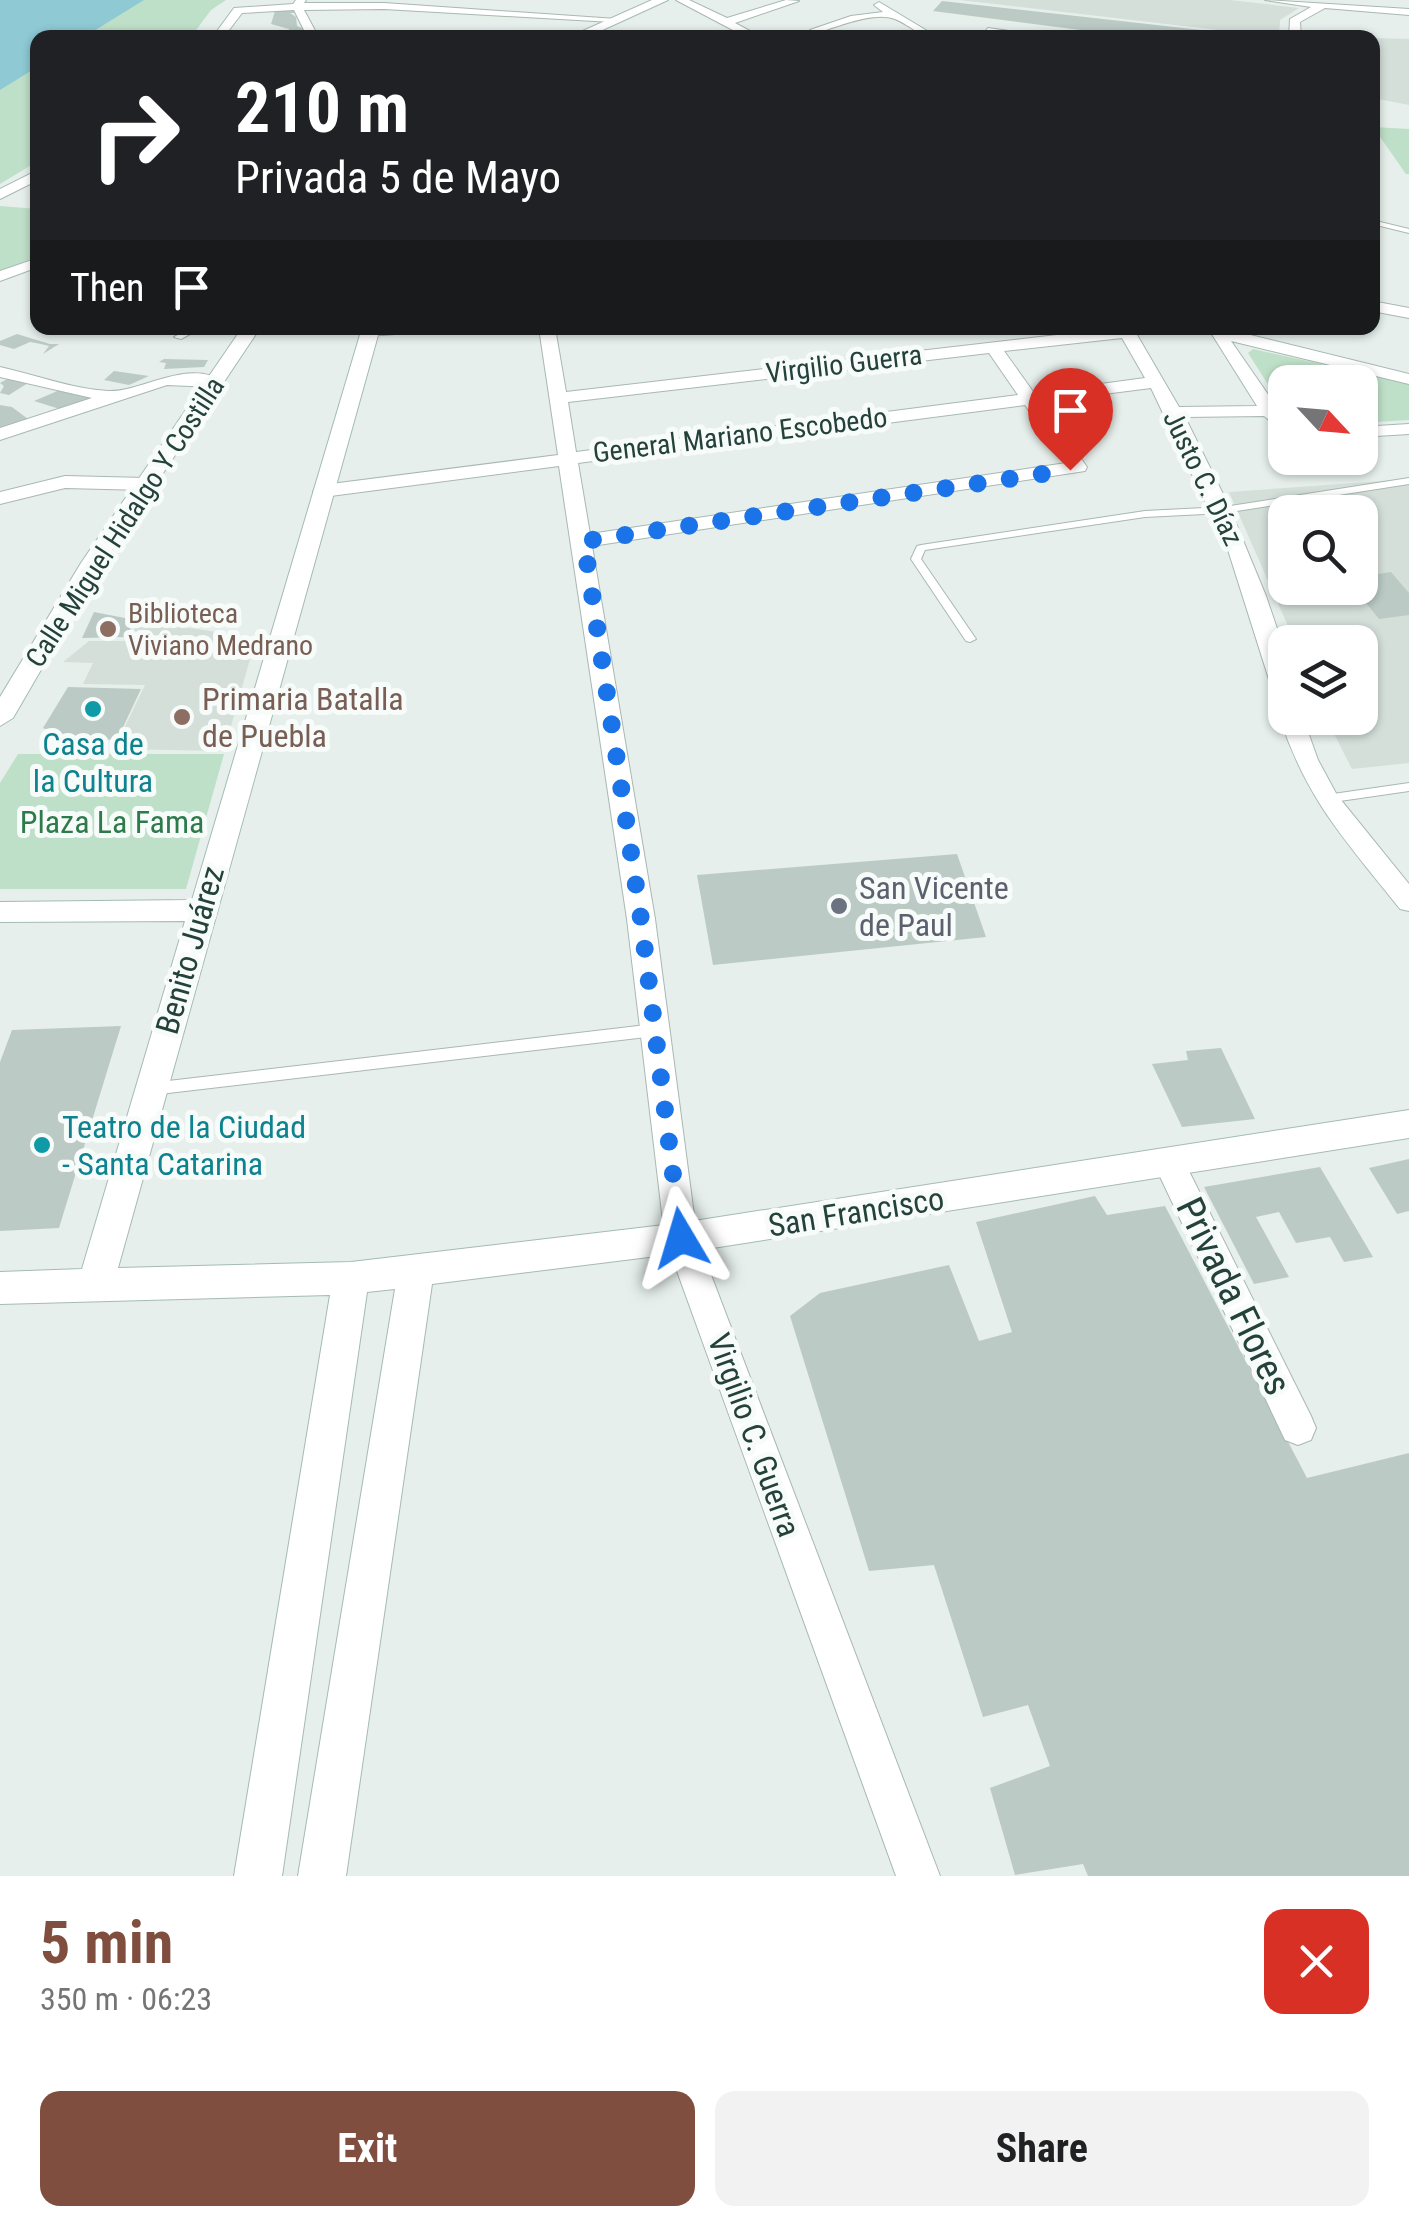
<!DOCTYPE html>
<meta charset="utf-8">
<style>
:root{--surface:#fff;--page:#f2f2f2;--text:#202124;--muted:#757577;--accent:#7f4e3f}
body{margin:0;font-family:"Roboto Condensed",sans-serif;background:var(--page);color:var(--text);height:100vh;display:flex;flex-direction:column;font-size:38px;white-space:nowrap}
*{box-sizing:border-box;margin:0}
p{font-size:32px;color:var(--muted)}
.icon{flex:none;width:55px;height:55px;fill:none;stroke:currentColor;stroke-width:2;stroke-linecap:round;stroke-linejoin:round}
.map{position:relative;height:1876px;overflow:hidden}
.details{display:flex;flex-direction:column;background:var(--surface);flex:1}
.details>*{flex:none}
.banner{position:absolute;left:30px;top:30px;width:1350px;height:305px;border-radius:20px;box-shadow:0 2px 8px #0004;background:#202124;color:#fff;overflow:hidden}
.needle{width:65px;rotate:116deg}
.tools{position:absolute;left:1268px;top:365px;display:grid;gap:20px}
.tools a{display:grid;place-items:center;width:110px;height:110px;border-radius:20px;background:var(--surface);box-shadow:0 2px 8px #0004;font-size:50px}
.pin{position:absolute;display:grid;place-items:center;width:85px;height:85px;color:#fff;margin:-102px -42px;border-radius:50% 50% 50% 0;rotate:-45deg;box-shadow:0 0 10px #0007}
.pin .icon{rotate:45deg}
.me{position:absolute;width:110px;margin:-55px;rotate:353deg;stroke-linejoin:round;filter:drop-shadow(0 0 8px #0008)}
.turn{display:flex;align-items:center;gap:35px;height:210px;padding:0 40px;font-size:45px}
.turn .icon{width:130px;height:130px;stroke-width:2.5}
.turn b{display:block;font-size:70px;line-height:85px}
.then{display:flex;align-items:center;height:95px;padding:0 40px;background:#0003;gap:20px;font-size:38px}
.round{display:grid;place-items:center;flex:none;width:105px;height:105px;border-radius:20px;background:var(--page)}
.head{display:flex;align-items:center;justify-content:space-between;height:170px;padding:0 40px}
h1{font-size:60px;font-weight:700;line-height:75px;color:var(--accent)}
.cta{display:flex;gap:20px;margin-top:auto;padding:20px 40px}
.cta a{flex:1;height:115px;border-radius:20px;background:var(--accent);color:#fff;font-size:40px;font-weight:700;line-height:115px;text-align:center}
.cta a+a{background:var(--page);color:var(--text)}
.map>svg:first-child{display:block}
.built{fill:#d4dfda;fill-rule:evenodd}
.green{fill:#bfe0c8}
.water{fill:#8ec9d4}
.building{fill:#bbcac4}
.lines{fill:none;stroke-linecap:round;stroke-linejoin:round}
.lane-casing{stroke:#a8b8b2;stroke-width:2}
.street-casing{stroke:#a8b8b2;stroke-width:2}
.secondary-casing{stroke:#a4bbb3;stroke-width:2}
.lane{fill:#fff;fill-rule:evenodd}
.street{fill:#fff;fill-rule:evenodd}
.secondary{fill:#fff;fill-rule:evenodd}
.route{stroke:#1a73e8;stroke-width:18;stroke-dasharray:0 32.4}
.education-dot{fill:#8d6e63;stroke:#f7fbf9;stroke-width:4}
.culture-dot{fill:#0f9aa8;stroke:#f7fbf9;stroke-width:4}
.worship-dot{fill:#6b7280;stroke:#f7fbf9;stroke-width:4}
.labels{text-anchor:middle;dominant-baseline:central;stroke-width:10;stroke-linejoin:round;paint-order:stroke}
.far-street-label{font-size:28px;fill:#24423a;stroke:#f7fbf9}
.far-education-label{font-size:28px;fill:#785e54;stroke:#f7fbf9;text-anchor:start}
.education-label{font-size:32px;fill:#785e54;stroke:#f7fbf9;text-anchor:start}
.culture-label{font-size:32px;fill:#0d838f;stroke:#f7fbf9}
.park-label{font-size:32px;fill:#2d7a4b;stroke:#f7fbf9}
.worship-label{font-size:32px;fill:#5b616d;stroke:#f7fbf9;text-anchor:start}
.street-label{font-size:32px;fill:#24423a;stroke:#f7fbf9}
.near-street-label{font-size:38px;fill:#24423a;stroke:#f7fbf9}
</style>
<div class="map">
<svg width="1409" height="1876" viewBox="0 0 1409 1876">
<rect width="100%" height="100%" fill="#e6efeb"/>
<path class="built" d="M960,0h270l69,8 -19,12 -1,17z
M1373,38l36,1v66l-36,-7z
M1409,479v284l-57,6 -26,-51h34v-76h-65l-66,-150zM1285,512h75v76h-75z
M138,620l118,18 -32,113 -110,-2 31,-64 -62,-1 10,-21 -30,-1 26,-21h41z"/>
<path class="green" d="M0,0h226l-15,10 -20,27 -153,1 -1,118 -4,8 -33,20z
M1373,127l36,2v45h-3z
M0,206l38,3 -1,47 -37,17z
M1253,349l156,34v37l-49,3v-41h-75v29l-37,-58z
M18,754h206l-38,135h-186v-106z"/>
<path class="water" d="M0,0h144l-60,37 -46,1 -1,29 -37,23z"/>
<path class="building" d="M942,1l277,31 -5,6h-71l-210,-27z
M291,8l4,5h-5l6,4 1,9 7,3 1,7 -16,2v-9l-18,-5 4,-13z
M17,334l33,10h9l-16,10 6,-8 -8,-2 -11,-2 -16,7 -14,-4v-4z
M164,359l44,1 -4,7 -40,2 2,-6 -7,-1z
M114,371l35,5 -20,9 -25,-5z
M9,378l19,5 -19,12 -9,-2 4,-7 -4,-3z
M62,389l33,10 -32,11 -29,-9z
M0,405l12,2 16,12 -28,9z
M1391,572l18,21v22l-30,4 -25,-31h6v-11z
M94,612l41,8 -9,17 -44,1z
M68,687l73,2 -24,51 -66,-3 -1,-6 -7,-3z
M957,854l29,83 -273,28 -16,-90z
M121,1026l-62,202 -59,3v-169l12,-32z
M1221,1048l34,71 -73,8 -30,-63 36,-4 -2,-9z
M1409,1159v52l-12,3 -28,-46z
M1320,1167l53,90 -29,5 -14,-25 -34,6 -17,-31 -23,5 33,60 -35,7 -50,-97z
M1095,1196l12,19 58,-9 142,272 102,-25v423h-321l-5,-12 -68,11 -25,-87 60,-22 -22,-61 -45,12 -49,-152 -65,6 -79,-255 30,-23 129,-28 30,76 33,-9 -36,-110z"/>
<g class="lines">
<g class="lane-casing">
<path id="lane" d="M1372,220l37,9v4l-37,-9z
M191,328h10l-20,11 -7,-2z
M1409,478v6l-185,29 -79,4 -220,33 -4,9 55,80 -6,3 -4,-1 -55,-82 6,-13 4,-1 224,-34 79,-4z
M1409,783v8l-83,12 -6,-4 6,-4z
M655,1024l5,2 2,4 -2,4 -5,2 -504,59 -5,-2 -3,-4 3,-4 5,-2z"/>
</g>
<g class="street-casing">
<path id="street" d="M296,0h10l-2,3h80l233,16 -5,3 -228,-13 -80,1 15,28h-11l-14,-28 -52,3 -19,25h-11l22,-30 59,-4z
M676,0h13l38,18 59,-18 13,1 -64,22 28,15h-15z
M1265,0l144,9v6l-84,-7 -25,14 1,16h-12l1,-19 21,-12z
M879,2l60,36c-19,0 -27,-12 -44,-19 -22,-8 -57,8 -79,14l-6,-3 41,-14 32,-4 -9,-7z
M988,28l48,7 5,3 -57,-5z
M38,170v10l-38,19v-10z
M38,258v9l-38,14v-10z
M1372,301l37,7v10l-37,-7z
M363,328h49c-10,8 -34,8 -48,5z
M539,328h16l11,64 551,-64h16l46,79 78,-1 -49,-78h14l187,46v10l-178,-43 54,78v14l-21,-17 -79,1 43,87 38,92 19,56v47l-12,-7 -45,-142 -77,-162 -110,14 46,65 -2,4 -493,75 63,373 42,319 243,638h-44l-231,-638 -38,-319 -68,-453 -236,31 -10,-6 10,-6 235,-30zM1122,338l23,40 -111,15 -30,-42zM989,353l29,42 -442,57 -8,-50zM1025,405l41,58 -476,71 -12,-71z
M0,367c35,8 73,22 108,24 31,2 82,-34 115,-9l-9,5 -47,-2 -167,55v-12l92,-30 -92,-21z
M1409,424v10l-49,3v-10z
M65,476l80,2 10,6 -10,6 -80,-2 -65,16v-12z
M1284,713l1,5h18l15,42 19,35 72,89v27l-9,-2c-53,-67 -93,-108 -120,-191z
M1170,1151l11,4 130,261 5,12 -5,12 -13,5 -13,-5 -131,-276 5,-9z"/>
</g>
<g class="secondary-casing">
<path id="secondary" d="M652,0h16l-83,38h-18z
M242,328h18l-157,235 -90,155 -13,8v-29l81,-134z
M362,328h18l-262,940 233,-6 330,-39 728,-113v28l-728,115 -249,31 -86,592h-48l97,-587 -28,3 -85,584h-48l96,-581 -330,9v-32l82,-3 103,-348 -185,1v-20l192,-2z"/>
</g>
<use href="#lane" class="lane"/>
<use href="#street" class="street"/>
<use href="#secondary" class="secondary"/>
</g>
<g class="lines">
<path class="route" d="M681,1238l-40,-319 -57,-378 486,-71"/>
</g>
<g class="education-dot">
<circle cx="108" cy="629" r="10"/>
<circle cx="182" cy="717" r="10"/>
</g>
<g class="culture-dot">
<circle cx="93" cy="709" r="10"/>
<circle cx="42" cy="1145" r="10"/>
</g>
<circle class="worship-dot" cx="839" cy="906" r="10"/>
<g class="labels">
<g class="far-street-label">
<text transform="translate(844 364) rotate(-7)">Virgilio Guerra</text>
<text transform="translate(740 435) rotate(-7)">General Mariano Escobedo</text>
<text transform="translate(1203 478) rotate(64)">Justo C. Díaz</text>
<text transform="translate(125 522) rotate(-57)">Calle Miguel Hidalgo Y Costilla</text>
</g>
<g class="far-education-label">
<text x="128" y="613">Biblioteca<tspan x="128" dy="32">Viviano Medrano</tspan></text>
</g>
<g class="education-label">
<text x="202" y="699">Primaria Batalla<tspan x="202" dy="37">de Puebla</tspan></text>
</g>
<g class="culture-label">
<text x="93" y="744">Casa de<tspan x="93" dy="37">la Cultura</tspan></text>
<text x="62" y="1127" text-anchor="start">Teatro de la Ciudad<tspan x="62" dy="37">- Santa Catarina</tspan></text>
</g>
<g class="park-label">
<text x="112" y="822">Plaza La Fama</text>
</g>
<g class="worship-label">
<text x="859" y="888">San Vicente<tspan x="859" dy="37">de Paul</tspan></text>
</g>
<g class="street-label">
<text transform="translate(190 950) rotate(-74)">Benito Juárez</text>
<text transform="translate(856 1212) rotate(-9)">San Francisco</text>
<text transform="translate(754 1435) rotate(70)">Virgilio C. Guerra</text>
</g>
<g class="near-street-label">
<text transform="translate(1234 1296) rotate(64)">Privada Flores</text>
</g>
</g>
</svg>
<div class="tools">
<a><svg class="needle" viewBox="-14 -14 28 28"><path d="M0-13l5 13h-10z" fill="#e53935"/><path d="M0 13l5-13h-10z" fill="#757577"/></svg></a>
<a><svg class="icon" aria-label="search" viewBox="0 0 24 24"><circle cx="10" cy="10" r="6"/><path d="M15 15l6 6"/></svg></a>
<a><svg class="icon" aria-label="layers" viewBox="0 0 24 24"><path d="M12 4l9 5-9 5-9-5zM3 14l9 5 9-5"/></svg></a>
</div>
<div class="pin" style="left:1070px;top:470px;background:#d93025"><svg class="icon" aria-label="arrive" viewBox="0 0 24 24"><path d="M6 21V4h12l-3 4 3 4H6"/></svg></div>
<svg class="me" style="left:681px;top:1238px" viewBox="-20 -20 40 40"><path d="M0-17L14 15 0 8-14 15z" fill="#1a73e8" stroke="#fff" stroke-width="4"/></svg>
<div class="banner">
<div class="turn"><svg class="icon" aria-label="right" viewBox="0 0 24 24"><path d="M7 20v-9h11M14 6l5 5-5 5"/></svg><div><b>210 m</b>Privada 5 de Mayo</div></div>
<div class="then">Then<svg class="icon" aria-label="arrive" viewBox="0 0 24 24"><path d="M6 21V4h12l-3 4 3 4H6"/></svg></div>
</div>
</div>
<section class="details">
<div class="head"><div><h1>5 min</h1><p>350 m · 06:23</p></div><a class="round" style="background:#d93025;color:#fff"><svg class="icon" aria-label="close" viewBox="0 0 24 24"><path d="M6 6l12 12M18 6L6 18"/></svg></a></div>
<div class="cta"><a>Exit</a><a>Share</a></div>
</section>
